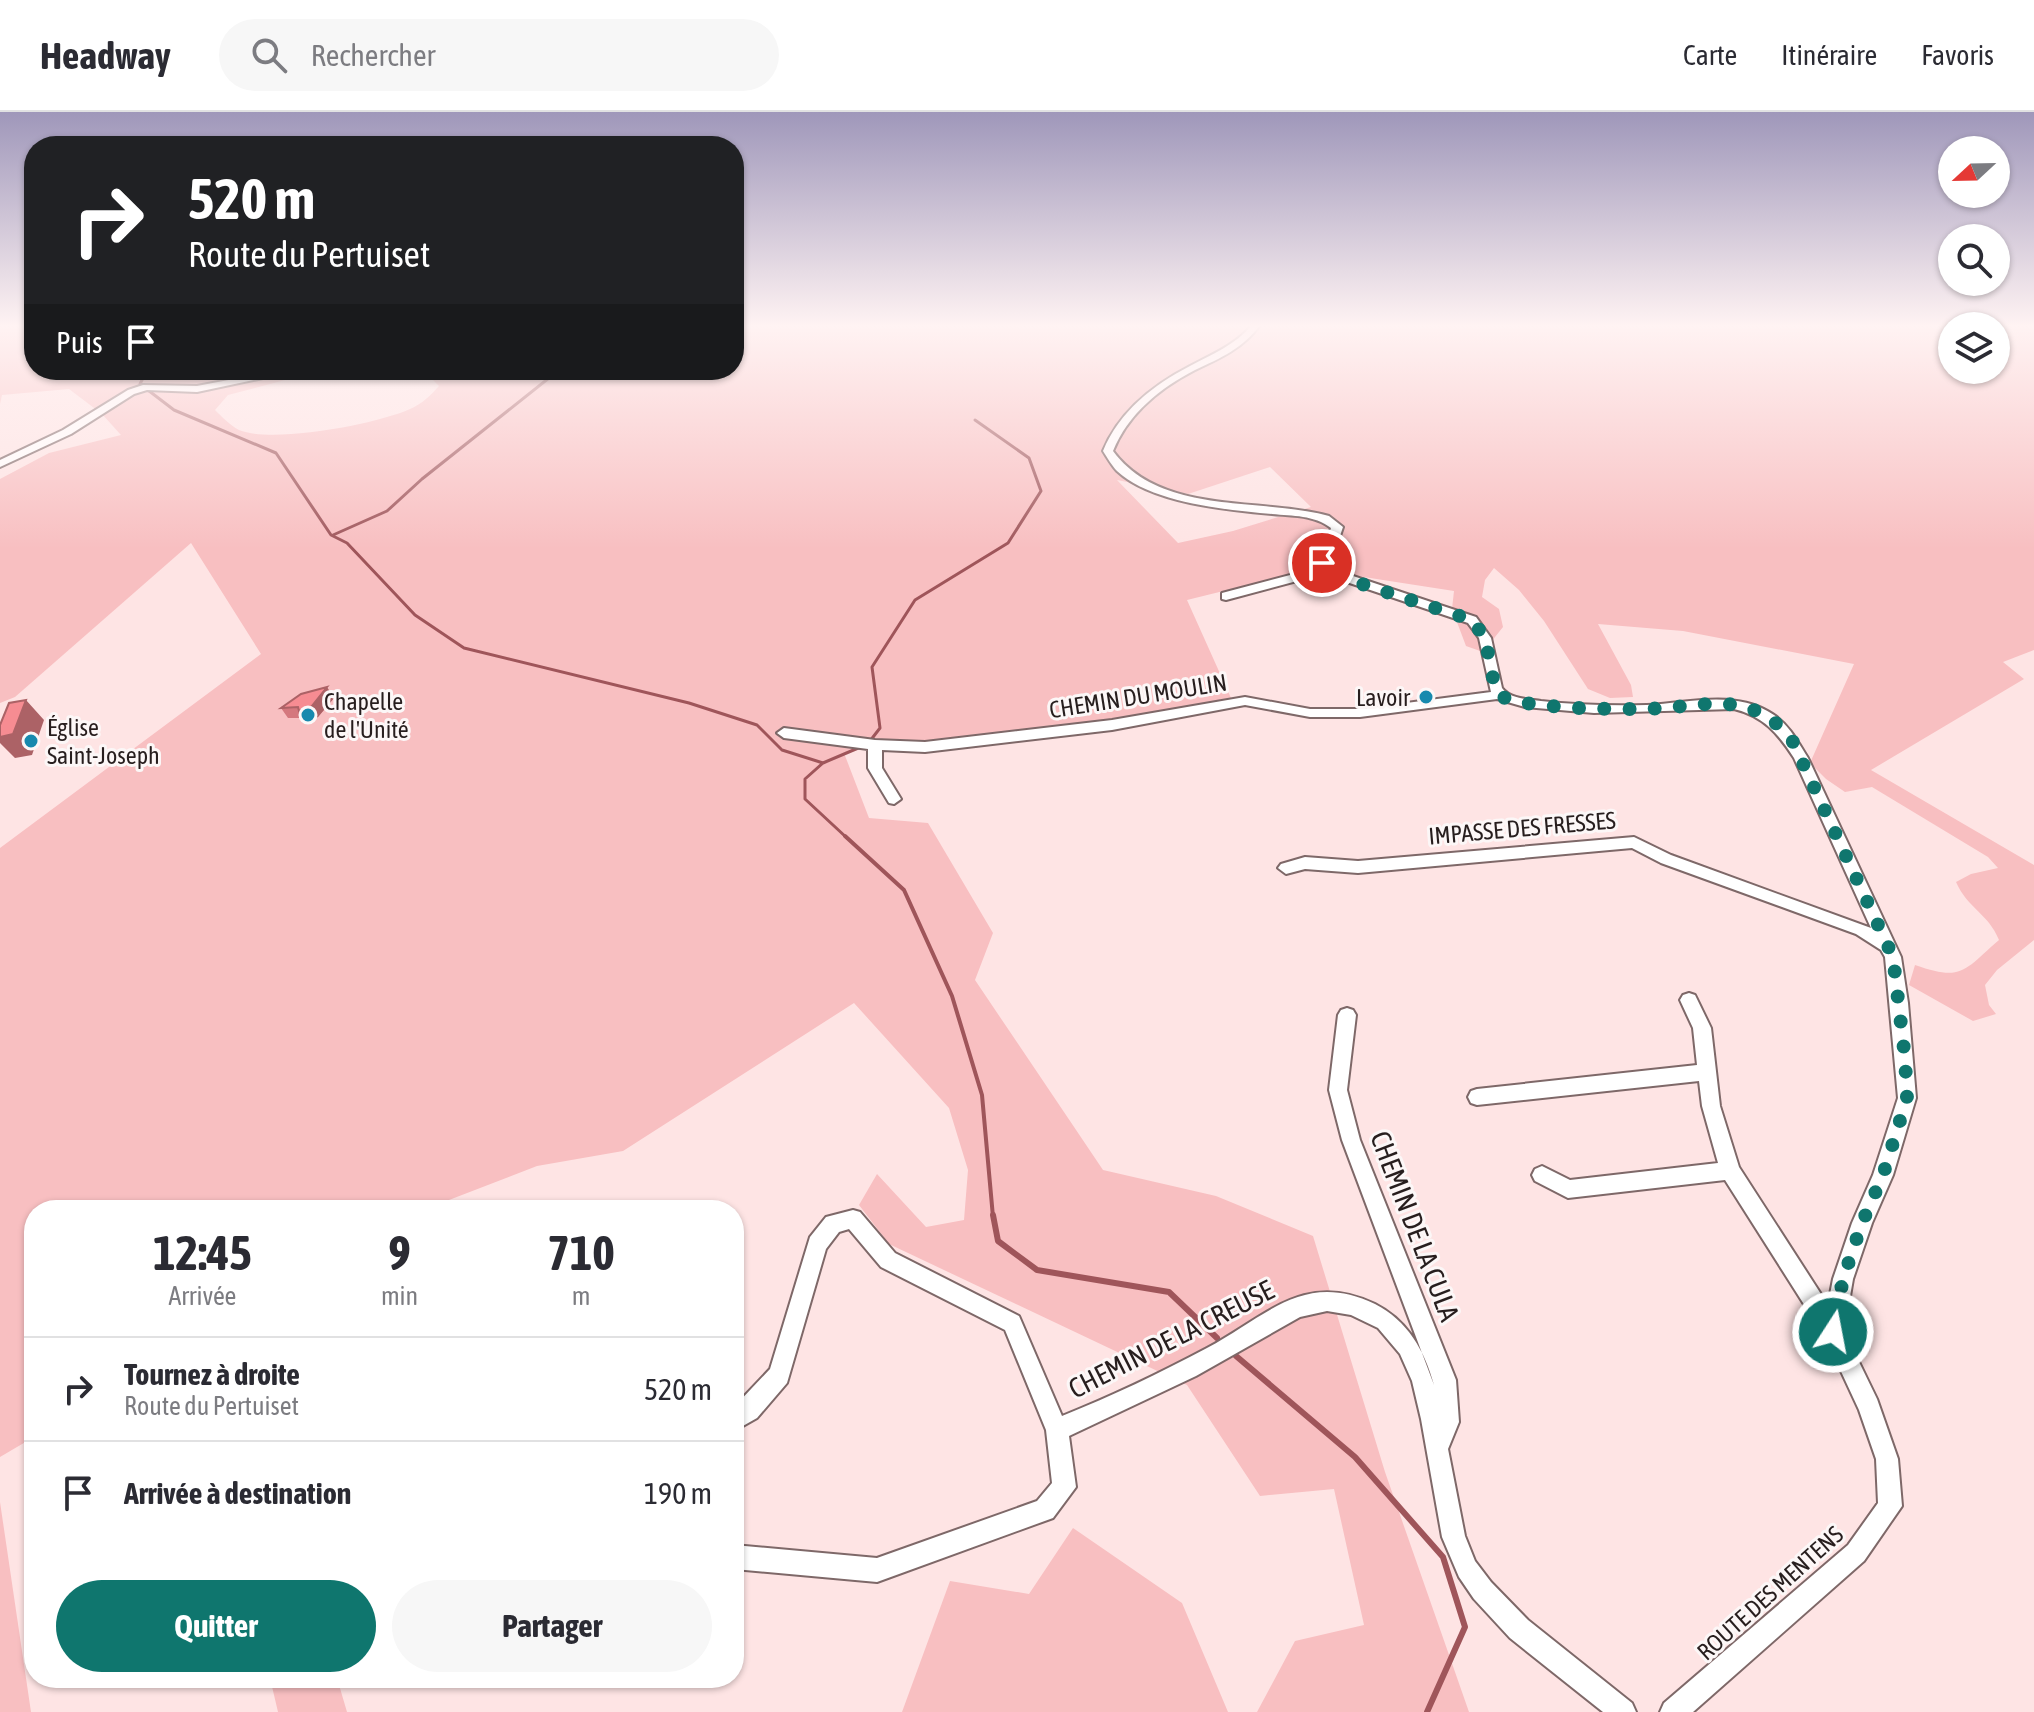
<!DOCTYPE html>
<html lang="fr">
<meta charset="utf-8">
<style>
:root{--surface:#fff;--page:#f7f7f7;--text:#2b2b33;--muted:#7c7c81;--line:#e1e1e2;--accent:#0f766e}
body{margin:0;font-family:"Asap Condensed",sans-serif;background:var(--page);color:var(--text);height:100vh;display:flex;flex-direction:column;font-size:30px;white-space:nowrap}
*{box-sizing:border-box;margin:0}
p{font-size:26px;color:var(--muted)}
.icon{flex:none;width:44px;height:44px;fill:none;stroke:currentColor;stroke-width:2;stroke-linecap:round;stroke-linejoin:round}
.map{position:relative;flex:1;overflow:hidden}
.drawer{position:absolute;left:24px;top:1088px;width:720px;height:488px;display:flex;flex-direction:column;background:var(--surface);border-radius:32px;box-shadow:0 2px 6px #0004}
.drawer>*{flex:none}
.hud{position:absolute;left:24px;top:24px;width:720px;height:244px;border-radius:32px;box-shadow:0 2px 6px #0004;background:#202124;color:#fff;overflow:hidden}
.needle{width:52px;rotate:248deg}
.tools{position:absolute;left:1938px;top:24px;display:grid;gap:16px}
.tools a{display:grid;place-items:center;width:72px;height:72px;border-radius:50%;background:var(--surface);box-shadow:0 2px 6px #0004;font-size:40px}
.pin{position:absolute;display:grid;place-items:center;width:68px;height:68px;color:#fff;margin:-34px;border:4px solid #fff;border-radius:50%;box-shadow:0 2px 8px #0007}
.me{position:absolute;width:88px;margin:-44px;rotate:11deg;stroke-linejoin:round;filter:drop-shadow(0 0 6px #0008)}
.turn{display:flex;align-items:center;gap:28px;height:168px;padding:0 32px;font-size:36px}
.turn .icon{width:104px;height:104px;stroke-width:2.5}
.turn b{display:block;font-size:56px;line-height:68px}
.then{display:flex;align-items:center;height:76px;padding:0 32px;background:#0003;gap:16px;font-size:30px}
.eta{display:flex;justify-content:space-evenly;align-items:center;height:136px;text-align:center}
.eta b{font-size:48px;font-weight:700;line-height:56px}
.primary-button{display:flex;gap:16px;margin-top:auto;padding:16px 32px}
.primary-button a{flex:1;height:92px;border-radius:48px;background:var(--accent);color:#fff;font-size:32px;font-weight:700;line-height:92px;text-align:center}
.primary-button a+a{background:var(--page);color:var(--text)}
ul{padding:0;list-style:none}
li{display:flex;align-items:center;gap:24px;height:104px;padding:0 32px;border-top:2px solid var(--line)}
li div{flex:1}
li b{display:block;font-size:30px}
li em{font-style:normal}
header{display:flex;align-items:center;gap:48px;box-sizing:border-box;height:112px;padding:0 40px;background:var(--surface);border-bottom:2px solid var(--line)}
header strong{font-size:38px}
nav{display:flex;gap:44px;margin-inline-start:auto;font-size:28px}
.search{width:560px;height:72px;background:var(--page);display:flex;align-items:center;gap:20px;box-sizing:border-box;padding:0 28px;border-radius:44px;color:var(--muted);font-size:30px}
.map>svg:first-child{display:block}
.green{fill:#f8bfc1;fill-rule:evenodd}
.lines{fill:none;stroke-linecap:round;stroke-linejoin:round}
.stream-far2{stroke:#9f555a;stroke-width:3}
.stream-far1{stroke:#9f555a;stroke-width:4}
.stream{stroke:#9f555a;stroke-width:6}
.minor-casing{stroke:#7e6868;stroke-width:4}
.minor{fill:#fff;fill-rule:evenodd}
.wall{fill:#d4787e}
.shaded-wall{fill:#ac6266}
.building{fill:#f68c92;stroke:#ac6266;stroke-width:2}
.route{stroke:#0f766e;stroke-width:14;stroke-dasharray:0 25.2}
.poi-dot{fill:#1789ae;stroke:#fcf7f7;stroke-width:3}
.labels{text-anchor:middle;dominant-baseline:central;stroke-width:6;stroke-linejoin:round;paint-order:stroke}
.street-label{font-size:24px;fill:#271e1e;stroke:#fcf7f7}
.poi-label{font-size:24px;fill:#271e1e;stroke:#fcf7f7;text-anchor:start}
.near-street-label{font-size:28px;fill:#271e1e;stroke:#fcf7f7}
</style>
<header>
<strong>Headway</strong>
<div class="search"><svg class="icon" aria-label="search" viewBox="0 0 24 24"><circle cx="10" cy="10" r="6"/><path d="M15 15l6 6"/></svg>Rechercher</div>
<nav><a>Carte</a><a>Itinéraire</a><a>Favoris</a></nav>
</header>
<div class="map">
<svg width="2034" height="1600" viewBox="0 0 2034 1600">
<rect width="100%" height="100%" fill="#fee4e4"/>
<path class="green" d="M0,213h34v45h289l-95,25 -13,15c6,6 16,16 24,20 34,14 138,-6 171,-21 12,-5 21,-14 29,-23l-9,-9 -20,-7h324v-45h1300v325l-31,12 21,17 -153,91 163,95v75l-37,30 -12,15 4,20 7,9 -23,7 -64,-36 6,-20c48,17 49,5 84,-25 -11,-27 -31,-31 -43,-58l15,-8 27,-6 -10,-11 -116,-70 -27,5 -19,-13 -16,-16 44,-99 -171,-33 -85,-7 33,61 2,12 -23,1 -22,-9 -44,-68 -25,-31 -25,-22 -9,12 -3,17 17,12 4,18 -20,25 -17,-6 -14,-37 2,-18 -142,-22 -125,31 44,98 -120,22 -209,26 -27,-1 -31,8 25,65 59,5 65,110 -18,47 128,190 113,26 97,40 72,236 84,240h-212l38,-71 69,-16 -30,-136 -74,7 -73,-111 -298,-141 -30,-39 18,-31 49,53 38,-7 4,-50 -19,-62 -95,-105 -231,148 -86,15 -114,44h-389v227l-34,20v-609l261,-194 -70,-111 -176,154 -15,6v-224l49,-26 72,-18 -19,-21 -33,-25 -67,6 -2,9zM1952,214h44v44h-44zM1270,355l41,40 -78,24 -55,12 -61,-63 71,14z
M0,1390l31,210h-31z
M1073,1416l109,75 46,109h-326l48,-131 79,13z
M270,1566h67l10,34h-69z"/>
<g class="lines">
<path class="stream-far2" d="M147,258l-7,14 34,26 102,43 55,82 16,8 68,72 49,33 225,55 68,22 25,25 41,13 -18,16v20l42,39
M333,423l54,-24 35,-32 137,-109
M870,629l10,-13 -8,-61 43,-67 93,-57 33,-52 -12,-33 -54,-38
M823,651l40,-17"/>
<path class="stream-far1" d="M845,724l59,54 48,106 30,99 11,122"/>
<path class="stream" d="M993,1103l5,26 39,29 132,22 48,46
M1236,1244l119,101 88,100 22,70 -38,85"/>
<g class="minor-casing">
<path id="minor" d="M1252,213h8c-17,23 -39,33 -65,45 -35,18 -67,44 -82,81 48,65 147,46 216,65l14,11 -14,41 147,49 15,21 11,50c8,11 26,11 39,13 35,4 71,5 106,4 40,-2 90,-16 127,10 15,10 24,27 34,43l93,199 7,46 8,95 -23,77 -21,48 -19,56 -9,52 33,68 21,60 4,47 -38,55 -171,151h-33l4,-9 184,-158 30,-42 -2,-44 -17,-49 -33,-71 -101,-159 -157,18 -33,-17 -3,-6 3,-6 7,-3 28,14 148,-17 -16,-57 -3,-25 -222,24 -6,-2 -3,-6 3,-6 6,-2 220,-24 -4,-37 -13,-28 3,-5 6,-2 6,2 16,33 9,78 19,61 89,138 5,-26 19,-56 21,-48 25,-77 -13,-141 -4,-7 -25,-16 -195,-71 -29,-15 -274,25 -53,-4 -19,5 -8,-6 3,-4 24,-7 53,4 276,-24 37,18 200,73 -77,-170c-16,-25 -31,-42 -60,-49l-140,4 -69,-6 -28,-8 -137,18h-50l-65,-12 -133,25 -187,22 -43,-2v18l19,31 -7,5 -5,-1 -21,-35v-19l-84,-11 -7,-5 7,-5 91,12 50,2 187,-22 133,-23 65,12h50l131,-17 -12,-54 -11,-15 -145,-49 -97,26 -4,-1v-6l95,-25 14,-40c-17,-13 -38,-12 -59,-14 -45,-4 -121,-11 -155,-43 -5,-5 -10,-14 -14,-20 16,-39 50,-66 87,-85 23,-12 45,-21 62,-41z
M281,258h20l-104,22 -50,-2 -13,4 -63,40 -71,33v-7l63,-30 65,-40 15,-5 54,1z
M1347,896l6,2 3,5 -9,75 13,50 96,240 3,42 -11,27 17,87 10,25 16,21 37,38 104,83 4,9h-33l-93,-74 -36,-39 -15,-22 -17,-40 -21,-118 -9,-38 -12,-27 -22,-26 -27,-13 -24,-4 -27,6 -104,59 -127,60 7,51 -23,31 -176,64 -143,-13v-24l143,13 160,-57 15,-18 -6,-53 -41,-100 -124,-63 -32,-38 -10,3 -13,17 -39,134 -30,35 -23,13v-24l36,-38 40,-132 16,-20 27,-7 7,2 35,41 124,63 43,100c50,-20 98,-43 145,-68 60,-32 97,-78 168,-44 32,16 50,47 59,81l-92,-245 -13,-50 9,-75 3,-5z"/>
</g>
<use href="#minor" class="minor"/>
</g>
<path class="wall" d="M334,586l-16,19 -12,4 -3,-3h-15l-7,-10z"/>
<path class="shaded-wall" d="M327,575l7,11 -16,19 -12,4 -7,-10z
M26,588l18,20 -12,35 -17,3 -15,-15v-6z"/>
<path class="building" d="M327,575l-16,20 -12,4 -1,-4 -17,1 20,-14z
M26,588l-13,34 -13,3v-12l9,-22z"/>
<linearGradient id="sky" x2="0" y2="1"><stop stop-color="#9f97ba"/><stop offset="0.49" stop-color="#fff3f3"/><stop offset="1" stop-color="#fff3f3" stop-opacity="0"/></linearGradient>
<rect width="2034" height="437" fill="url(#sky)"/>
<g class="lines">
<path class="route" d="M1322,451l-1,4 10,7 141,46 13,18 10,50 4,7 10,5c43,9 92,9 135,9 58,-1 105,-23 148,31l101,217 12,101 2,40 -24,77 -21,48 -19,56 -10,53"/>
</g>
<g class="poi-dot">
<circle cx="1426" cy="585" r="8"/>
<circle cx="308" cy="603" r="8"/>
<circle cx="31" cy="629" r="8"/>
</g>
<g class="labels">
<g class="street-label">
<text transform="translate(1138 584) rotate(-9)">CHEMIN DU MOULIN</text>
<text transform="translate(1522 716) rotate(-5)">IMPASSE DES FRESSES</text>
<text transform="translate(1770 1481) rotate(-42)">ROUTE DES MENTENS</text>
</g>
<g class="poi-label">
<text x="1410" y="585" text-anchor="end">Lavoir</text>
<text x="324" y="589">Chapelle<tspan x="324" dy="28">de l'Unité</tspan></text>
<text x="47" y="615">Église<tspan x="47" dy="28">Saint-Joseph</tspan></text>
</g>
<g class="near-street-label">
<text transform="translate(1415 1114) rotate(69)">CHEMIN DE LA CULA</text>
<text transform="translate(1171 1227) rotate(-27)">CHEMIN DE LA CREUSE</text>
</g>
</g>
</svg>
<div class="tools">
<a><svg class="needle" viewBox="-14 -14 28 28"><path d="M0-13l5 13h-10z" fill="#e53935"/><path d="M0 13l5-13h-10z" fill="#7c7c81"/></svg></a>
<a><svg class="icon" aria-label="search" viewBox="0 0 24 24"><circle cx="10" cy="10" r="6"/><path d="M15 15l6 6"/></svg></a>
<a><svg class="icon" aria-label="layers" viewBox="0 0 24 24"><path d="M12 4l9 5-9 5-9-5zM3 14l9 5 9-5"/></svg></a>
</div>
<div class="pin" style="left:1322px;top:451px;background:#d93025"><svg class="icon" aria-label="arrive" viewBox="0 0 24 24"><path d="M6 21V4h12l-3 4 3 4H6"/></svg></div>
<svg class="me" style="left:1833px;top:1220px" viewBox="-20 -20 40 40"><circle r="17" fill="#0f766e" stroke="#fff" stroke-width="3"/><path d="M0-11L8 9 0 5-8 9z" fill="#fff"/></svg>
<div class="hud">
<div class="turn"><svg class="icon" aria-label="right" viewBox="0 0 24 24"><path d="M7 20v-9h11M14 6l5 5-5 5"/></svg><div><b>520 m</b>Route du Pertuiset</div></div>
<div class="then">Puis<svg class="icon" aria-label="arrive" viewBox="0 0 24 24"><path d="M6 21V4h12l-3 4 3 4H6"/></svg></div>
</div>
<section class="drawer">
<div class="eta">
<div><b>12:45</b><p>Arrivée</p></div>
<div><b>9</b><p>min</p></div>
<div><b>710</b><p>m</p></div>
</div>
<ul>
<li><svg class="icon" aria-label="right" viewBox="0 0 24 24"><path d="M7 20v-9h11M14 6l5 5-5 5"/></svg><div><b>Tournez à droite</b><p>Route du Pertuiset</p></div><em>520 m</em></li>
<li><svg class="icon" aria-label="arrive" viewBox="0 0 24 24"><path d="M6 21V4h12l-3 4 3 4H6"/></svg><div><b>Arrivée à destination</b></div><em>190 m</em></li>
</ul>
<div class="primary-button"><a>Quitter</a><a>Partager</a></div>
</section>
</div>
